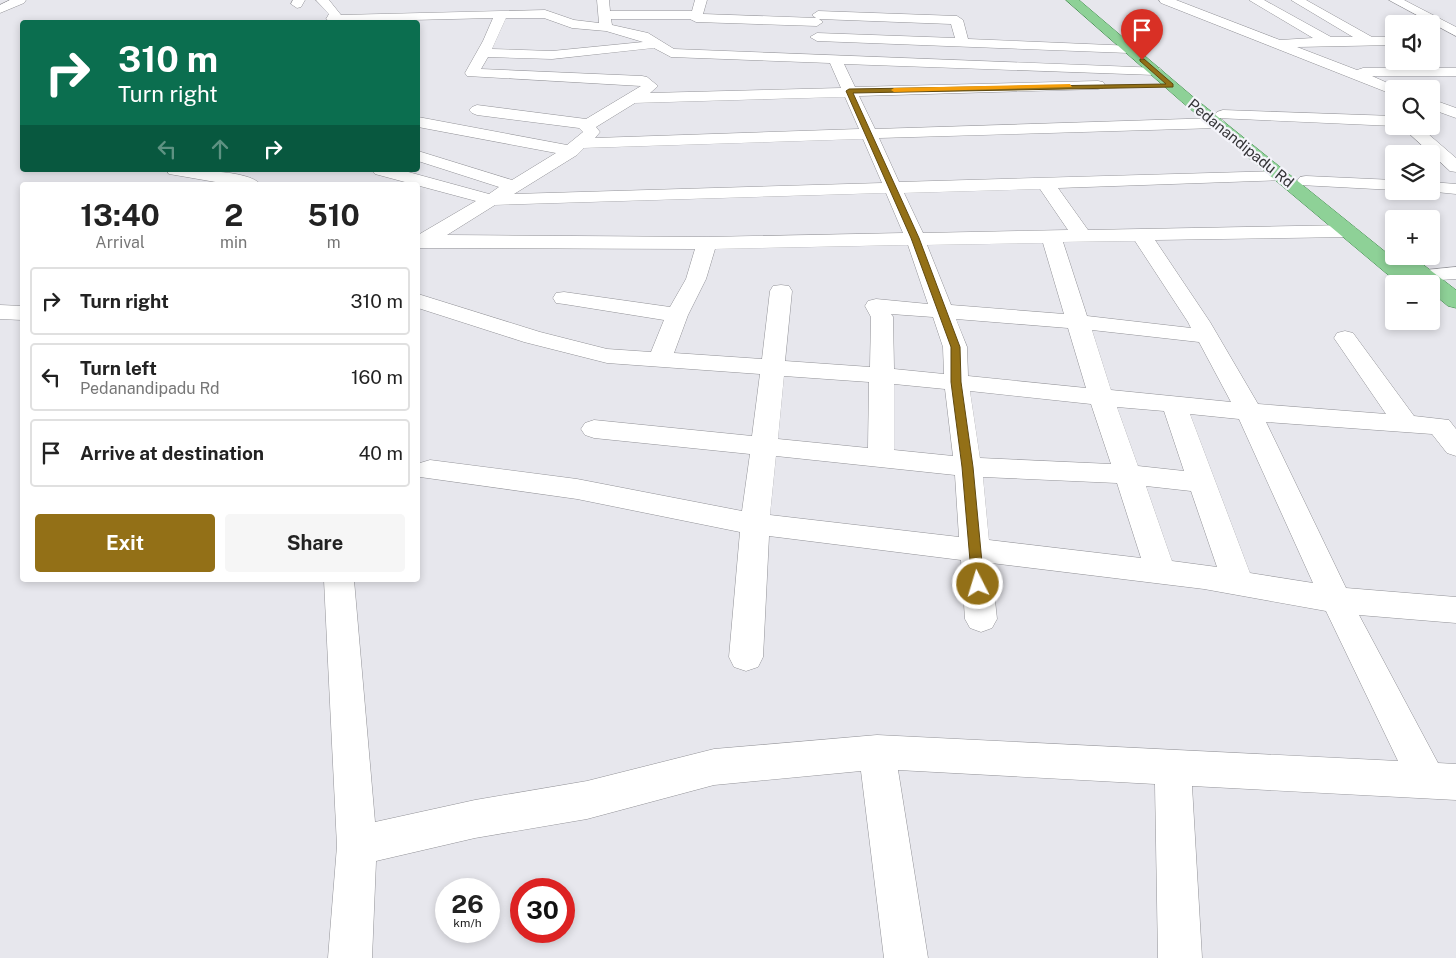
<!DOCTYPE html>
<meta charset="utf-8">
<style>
:root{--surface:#fff;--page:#f6f6f6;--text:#222;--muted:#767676;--line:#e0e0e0;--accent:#937017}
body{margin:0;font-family:"Public Sans",sans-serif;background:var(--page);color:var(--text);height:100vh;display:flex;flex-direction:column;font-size:19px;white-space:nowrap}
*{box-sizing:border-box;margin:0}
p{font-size:16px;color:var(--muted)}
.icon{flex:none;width:28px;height:28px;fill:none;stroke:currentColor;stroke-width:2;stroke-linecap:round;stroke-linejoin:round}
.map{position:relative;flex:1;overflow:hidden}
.details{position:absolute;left:20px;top:182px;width:400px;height:400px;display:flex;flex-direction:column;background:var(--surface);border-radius:5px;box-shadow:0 2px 8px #0003}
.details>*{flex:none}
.guide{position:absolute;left:20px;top:20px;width:400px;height:152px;border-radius:5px;box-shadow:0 2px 8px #0003;background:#0b6e4f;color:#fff;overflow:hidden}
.fabs{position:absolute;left:1385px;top:15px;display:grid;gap:10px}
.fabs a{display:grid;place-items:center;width:55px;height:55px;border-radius:5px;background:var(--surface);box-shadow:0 2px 8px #0003;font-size:25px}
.speed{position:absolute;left:435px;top:878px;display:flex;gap:10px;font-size:25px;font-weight:700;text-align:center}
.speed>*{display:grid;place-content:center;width:65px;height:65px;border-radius:50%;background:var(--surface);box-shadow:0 2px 8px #0003;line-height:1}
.speed small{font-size:12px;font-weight:400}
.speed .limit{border:8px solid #d22;background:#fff;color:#111}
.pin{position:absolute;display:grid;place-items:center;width:42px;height:42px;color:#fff;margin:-51px -21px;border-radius:50% 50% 50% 0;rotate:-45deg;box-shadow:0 0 5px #0007}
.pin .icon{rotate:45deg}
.me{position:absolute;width:55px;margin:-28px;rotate:355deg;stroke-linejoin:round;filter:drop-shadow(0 0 4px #0008)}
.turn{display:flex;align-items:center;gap:18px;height:105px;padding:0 15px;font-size:22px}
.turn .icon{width:65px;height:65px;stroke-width:2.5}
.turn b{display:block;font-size:35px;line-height:42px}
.lanes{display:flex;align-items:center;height:48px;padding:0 15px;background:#0003;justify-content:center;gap:25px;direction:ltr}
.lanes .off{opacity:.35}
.eta{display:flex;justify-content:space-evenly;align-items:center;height:85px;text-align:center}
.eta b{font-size:30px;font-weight:700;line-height:35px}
.primary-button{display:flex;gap:10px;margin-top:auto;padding:10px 15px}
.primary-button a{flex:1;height:58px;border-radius:5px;background:var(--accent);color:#fff;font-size:20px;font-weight:700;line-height:58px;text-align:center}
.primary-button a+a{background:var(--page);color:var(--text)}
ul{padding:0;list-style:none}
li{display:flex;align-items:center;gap:15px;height:68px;margin:0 10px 8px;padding:0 5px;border:2px solid var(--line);border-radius:5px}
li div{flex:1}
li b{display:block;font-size:19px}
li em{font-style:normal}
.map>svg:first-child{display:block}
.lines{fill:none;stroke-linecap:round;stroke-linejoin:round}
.minor-casing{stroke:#929297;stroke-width:1}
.major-casing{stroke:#3d8749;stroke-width:1}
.minor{fill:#fff;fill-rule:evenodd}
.major{fill:#8ed197;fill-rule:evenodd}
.route{fill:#937017;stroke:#60490f}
.slow{fill:#f59e0b}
.labels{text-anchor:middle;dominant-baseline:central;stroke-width:4.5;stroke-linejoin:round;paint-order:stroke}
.far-street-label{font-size:15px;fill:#343437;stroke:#f4f4fa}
</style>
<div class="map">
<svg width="1456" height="958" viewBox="0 0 1456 958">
<rect width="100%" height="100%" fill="#e7e7ed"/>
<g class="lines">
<g class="minor-casing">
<path id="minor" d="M10,0h16l-2,3 -24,10v-8z
M293,0h12l-4,7 -4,1 -6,-4z
M316,0h13l12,15 204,-5 29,10 25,3 -2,-23h12l1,11h82l3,-11h12l-4,14 113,4 -4,-3 6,-4 139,5 6,4 5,19 166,7 2,3 -7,4 -312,-12 -7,-4 7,-4 138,5 -4,-14 -132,-5 4,3 -6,4 -121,-4 -6,-3h-79l1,6 36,8 26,16 486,19 2,3 -2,3 -5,1 -311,-11 11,23 243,-6 5,1 2,3 -2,3 -5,1 -239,7 16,33 342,-11 6,2 2,3 -2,3 -6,2 -338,10 20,44 381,-11 6,1 3,4 -3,4 -228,8 30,42 260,-5 7,2 3,4 -3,4 -7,2 -193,3 55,82 48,82 128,10 -52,-76 3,-5 8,-2 8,2 61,83 35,4 7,9v27l-9,-3 -15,-19 -166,-12 80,166 110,9v26l-97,-8 79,148 18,1v36l-264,-14 10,172h-44l-3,-174 -257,-14 30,188h-44l-23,-187 -147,14 -127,34 -112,19 -99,23 -4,97h-44l9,-112 -13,-266h30l21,242 100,-22 112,-19 127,-32 163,-14 521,26 -72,-150 -122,-22 -213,-26 6,56 -5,9 -11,4 -11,-4 -5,-9 -4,-59 -192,-24 -6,121 -5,10 -12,4 -12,-4 -5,-10 11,-125 -163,-33 -157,-22 -2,-9 2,-5 10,-3 147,19 165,32 8,-57 -156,-16 -9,-3 -4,-6 4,-6 9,-3 158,16 8,-62 -153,-11 -83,-21 -106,-34v-14l122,38 67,17 44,3 13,-32 -100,-16 -8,-1 -3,-5 3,-5 8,-1 106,15 16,-28 9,-30 -277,-1v-13l58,-34 -101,-27 -3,-4h29l88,24 10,-7 -81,-26v-10l94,29 44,-27 -138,-26v-10l149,28 16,-13 -4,-4 -102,-13 -5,-2 -3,-3 3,-3 5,-2 109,14 55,-33 -174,-10 -2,-3 18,-32 10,-23 -162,4 -5,-3 3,-5zM506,18h38l28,10 34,3 37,11 -91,9 -60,-2zM654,48l17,9 159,6 11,25 -191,5 8,-7 -11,-9 -5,-1 -161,-7 7,-12 64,2zM845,97l14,32 -264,9 5,-6 -4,-5 39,-24zM863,139l19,44 -368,11 63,-39 7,-7zM1040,189l28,41 -145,3 -19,-40zM886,193l17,40 -196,4 -260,-2 48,-30zM1135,241l53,81 3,6 -104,-12 -24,-74zM1043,243l21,71 -113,-9 -24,-60zM908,245l20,59 -52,-5 -8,2 -3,5 6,11 -1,50 -85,-6 7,-70 -3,-5 -8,-1 -8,1 -3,5 -8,68 -88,-6 14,-38 18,-36 9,-30zM891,314l42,3 10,30 1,27 -50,-5 -1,-52zM956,319l112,9 18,60 -118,-12 -1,-29zM1092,330l107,12 32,60 -120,-12zM784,376l85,6 -1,66 -90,-9zM894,384l51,5 8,67 -59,-6zM970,391l121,13 20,60 -131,-6zM1117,407l47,4 20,60 -46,-5zM1190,414l49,5 74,164 -63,-10zM776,456l179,19 4,62 -189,-22zM983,477l134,6 24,75 -152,-18zM1146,486l45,5 26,76 -45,-6z
M1159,0h17l104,40 33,-2 -64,-38h15l67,37h22l-62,-37h15l66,37h22v8l-97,2 60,23 6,-2h93v8h-84l29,13h-7v5l-5,-1 -228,-90z
M1389,0h15l52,27v9z
M1431,99l25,9v10l-25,-9z
M1223,110l171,6v10l-177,-8 -2,-3 2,-3z
M1401,126h18l37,32v14l-6,-1z
M166,170c19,0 84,-1 95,15h-28l-58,-10 -6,-1z
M1306,176l88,4v10l-94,-5 -3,-4 3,-4z
M1431,182l25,2v10l-30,-3h5z
M1456,267v12l-33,2 -7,-2 -3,-4 3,-4z
M0,305l22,1v14l-22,-1z"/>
</g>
<g class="major-casing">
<path id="major" d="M1066,0h13l113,96 201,162 2,-2h17l44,34v18l-8,-2 -17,-14v-8h-32l-217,-182z"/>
</g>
<use href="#minor" class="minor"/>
<use href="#major" class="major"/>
</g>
<path class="route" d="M1140,59h4l29,25v3l-320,6 66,145 41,109 1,35 12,85 11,117 -1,4h-10l-1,-4 -10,-117 -11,-85v-35l-40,-109 -65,-147 3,-2 317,-5 -26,-23z"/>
<path class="slow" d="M1070,84l2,3 -178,5 -3,-2 3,-2z"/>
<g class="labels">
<g class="far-street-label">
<text transform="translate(1241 143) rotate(39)">Pedanandipadu Rd</text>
</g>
</g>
</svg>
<div class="fabs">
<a><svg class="icon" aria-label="sound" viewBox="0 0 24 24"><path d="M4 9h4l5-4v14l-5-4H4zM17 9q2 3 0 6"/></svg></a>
<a><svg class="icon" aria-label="search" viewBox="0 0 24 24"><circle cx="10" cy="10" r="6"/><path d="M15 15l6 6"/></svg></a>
<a><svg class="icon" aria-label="layers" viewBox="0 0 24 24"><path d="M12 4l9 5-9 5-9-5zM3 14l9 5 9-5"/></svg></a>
<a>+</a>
<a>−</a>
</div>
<div class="speed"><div>26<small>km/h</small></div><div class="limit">30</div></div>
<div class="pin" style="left:1142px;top:60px;background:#d93025"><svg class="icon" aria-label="arrive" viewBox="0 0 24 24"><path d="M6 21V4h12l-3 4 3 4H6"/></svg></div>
<svg class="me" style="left:978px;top:584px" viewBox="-20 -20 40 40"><circle r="17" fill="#937017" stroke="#fff" stroke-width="3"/><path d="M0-11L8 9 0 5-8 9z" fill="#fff"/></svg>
<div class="guide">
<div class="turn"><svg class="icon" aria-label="right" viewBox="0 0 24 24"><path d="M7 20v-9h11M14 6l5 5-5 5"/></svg><div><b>310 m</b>Turn right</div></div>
<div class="lanes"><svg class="icon off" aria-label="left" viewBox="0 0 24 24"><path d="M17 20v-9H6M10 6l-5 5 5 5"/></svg><svg class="icon off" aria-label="ahead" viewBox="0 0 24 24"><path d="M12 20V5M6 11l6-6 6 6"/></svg><svg class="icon" aria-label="right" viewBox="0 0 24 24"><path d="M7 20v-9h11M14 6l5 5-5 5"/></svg></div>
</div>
<section class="details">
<div class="eta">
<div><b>13:40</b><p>Arrival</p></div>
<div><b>2</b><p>min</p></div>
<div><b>510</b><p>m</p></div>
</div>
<ul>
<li><svg class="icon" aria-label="right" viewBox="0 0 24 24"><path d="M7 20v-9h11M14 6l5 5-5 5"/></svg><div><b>Turn right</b></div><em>310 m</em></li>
<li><svg class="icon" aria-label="left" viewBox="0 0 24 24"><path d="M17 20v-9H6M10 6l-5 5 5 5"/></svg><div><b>Turn left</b><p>Pedanandipadu Rd</p></div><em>160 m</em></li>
<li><svg class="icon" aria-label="arrive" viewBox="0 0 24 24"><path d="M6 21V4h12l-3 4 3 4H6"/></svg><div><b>Arrive at destination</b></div><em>40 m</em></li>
</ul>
<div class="primary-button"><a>Exit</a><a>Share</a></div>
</section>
</div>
